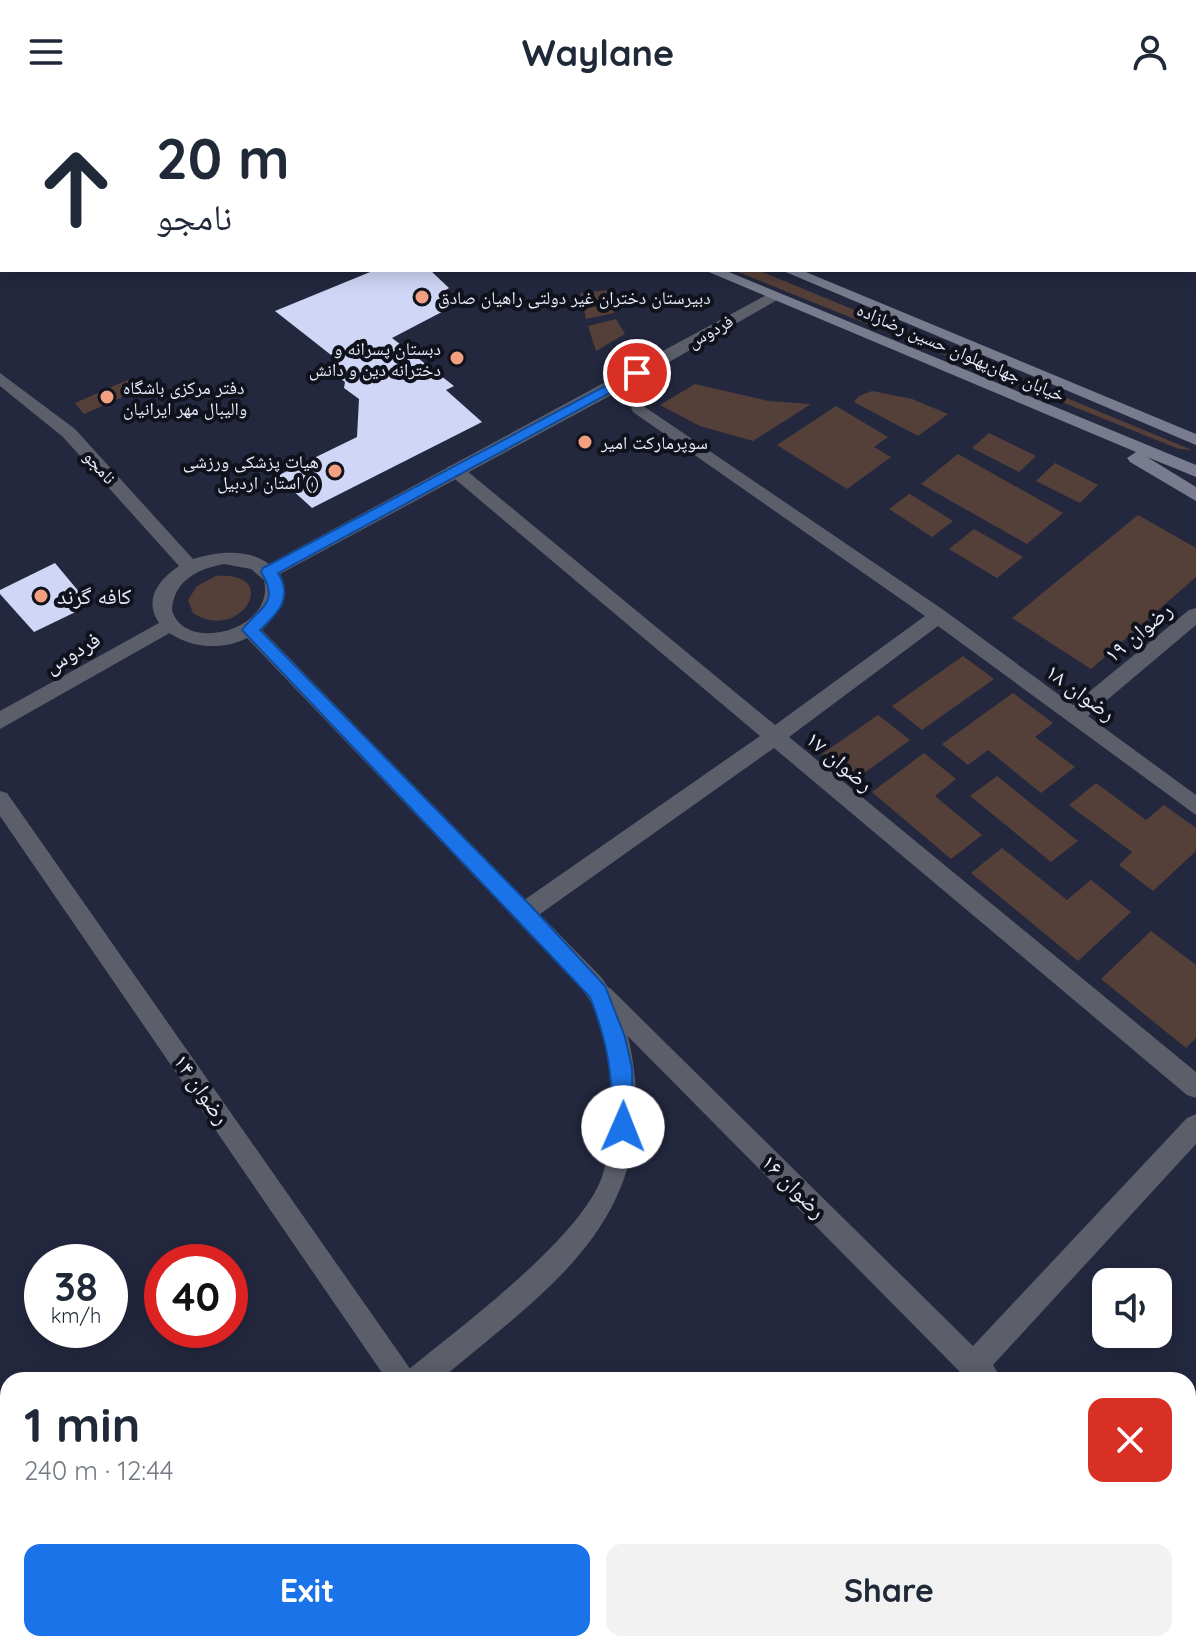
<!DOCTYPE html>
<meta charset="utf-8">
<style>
:root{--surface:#fff;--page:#f2f2f3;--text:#1f2937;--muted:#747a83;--accent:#1a73e8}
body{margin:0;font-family:Quicksand,"Noto Naskh Arabic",sans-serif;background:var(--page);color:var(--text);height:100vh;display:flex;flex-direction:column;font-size:30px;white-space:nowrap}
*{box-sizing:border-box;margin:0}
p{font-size:26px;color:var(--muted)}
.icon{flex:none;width:44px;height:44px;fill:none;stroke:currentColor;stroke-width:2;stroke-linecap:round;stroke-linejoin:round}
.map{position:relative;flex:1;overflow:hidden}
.sheet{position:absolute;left:0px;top:1268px;width:1196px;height:280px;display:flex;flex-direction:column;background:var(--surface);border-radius:24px 24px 0 0;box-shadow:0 4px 20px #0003}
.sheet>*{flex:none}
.top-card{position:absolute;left:0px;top:0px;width:1196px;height:168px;box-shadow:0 4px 20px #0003;background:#fff;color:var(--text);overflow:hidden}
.controls{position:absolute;left:1092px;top:1164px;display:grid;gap:16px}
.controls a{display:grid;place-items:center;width:80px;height:80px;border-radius:16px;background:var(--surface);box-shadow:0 4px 20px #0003;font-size:40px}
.speed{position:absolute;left:24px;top:1140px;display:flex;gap:16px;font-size:40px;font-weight:700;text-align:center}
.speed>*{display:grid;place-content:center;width:104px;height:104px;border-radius:50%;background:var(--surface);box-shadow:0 4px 20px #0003;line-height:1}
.speed small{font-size:20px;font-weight:400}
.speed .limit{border:12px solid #d22;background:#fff;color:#111}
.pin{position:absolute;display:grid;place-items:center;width:68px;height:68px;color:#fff;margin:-34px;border:4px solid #fff;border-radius:50%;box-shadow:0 2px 8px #0007}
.me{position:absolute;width:88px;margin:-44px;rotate:1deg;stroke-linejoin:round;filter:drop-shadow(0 0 6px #0008)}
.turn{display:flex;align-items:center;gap:28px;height:168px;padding:0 24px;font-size:36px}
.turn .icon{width:104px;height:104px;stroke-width:2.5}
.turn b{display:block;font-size:56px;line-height:68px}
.round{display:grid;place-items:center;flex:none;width:84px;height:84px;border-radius:16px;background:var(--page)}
.head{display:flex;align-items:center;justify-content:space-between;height:136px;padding:0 24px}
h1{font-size:48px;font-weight:800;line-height:60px}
.action{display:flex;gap:16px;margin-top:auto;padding:16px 24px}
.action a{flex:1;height:92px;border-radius:16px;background:var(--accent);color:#fff;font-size:32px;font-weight:800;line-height:92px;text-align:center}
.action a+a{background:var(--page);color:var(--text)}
header{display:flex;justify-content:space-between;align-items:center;height:104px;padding:0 24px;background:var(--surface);font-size:36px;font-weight:800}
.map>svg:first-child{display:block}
.green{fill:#554039}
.building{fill:#d0d7f6}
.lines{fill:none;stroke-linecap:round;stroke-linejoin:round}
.minor{fill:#5c5f6a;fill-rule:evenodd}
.tertiary{fill:#5c5f6a;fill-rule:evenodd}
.secondary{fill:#787c8e;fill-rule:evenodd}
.route{fill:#1a73e8;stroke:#114b97;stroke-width:2}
.poi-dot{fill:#f2a081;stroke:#10121c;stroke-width:3}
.labels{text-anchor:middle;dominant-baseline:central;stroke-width:8;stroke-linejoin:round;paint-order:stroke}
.far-poi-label{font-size:18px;fill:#e9ecfc;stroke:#10121c;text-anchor:start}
.far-street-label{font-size:18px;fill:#e9ecfc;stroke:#10121c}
.poi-label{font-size:22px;fill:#e9ecfc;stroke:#10121c;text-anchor:start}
.street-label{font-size:22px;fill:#e9ecfc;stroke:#10121c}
</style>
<header><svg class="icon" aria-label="menu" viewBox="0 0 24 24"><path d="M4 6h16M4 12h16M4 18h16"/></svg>Waylane<svg class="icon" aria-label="person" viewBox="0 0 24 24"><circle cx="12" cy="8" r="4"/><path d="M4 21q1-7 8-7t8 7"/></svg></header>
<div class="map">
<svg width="1196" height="1548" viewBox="0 0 1196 1548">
<rect width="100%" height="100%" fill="#24283f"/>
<path class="green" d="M733,166h25l434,180 -13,-1z
M611,186l3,23 -28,6 -6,-26z
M616,215l9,15 -29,17 -8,-25z
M130,275l8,11 -54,24 -9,-11z
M695,280l73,17 43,3 -58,37 -53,-15 -40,-21z
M872,287l40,8 36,15 -30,22 -64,-34 5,-6z
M836,302l52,31 -14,10 17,10 -44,32 -70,-44z
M989,329l47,23 -17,16 -47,-24z
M958,350l105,59 -36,31 -106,-60z
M1055,359l43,22 -18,18 -44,-22z
M909,390h1l43,27 -21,16 -43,-28z
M1138,411l58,33v29l-105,92 -79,-51z
M974,425l49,28 -26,21 -48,-29z
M216,472c68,-5 24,68 -23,37l-5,-13 9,-14z
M963,552l31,23 -72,51 -30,-24z
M1013,589l40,30 -18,14 40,30 -34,26 -53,-43 -20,15 -26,-21z
M878,611l32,25 -57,41 -31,-27z
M924,649l32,26 -21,17 47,39 -31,24 -79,-67z
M997,672l81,65 -27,21 -81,-66z
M1096,679l50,37 18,-15 32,23v23l-43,40 -34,-26 13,-13 -63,-47z
M1002,744l65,52 24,-20 40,32 -53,49 -107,-88z
M1151,827l45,34v73l-10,10 -85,-69z
M487,1540h152l6,8h-132z"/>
<path class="building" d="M375,166h55l19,18 -6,4 16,11 -67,35 62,48 -8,4 36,32 -170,86 -35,-32 80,-39 2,-38 -15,-11 1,-6 -18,-14 13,-6 -65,-51z
M55,459l35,42 -56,27 -34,-38v-4z"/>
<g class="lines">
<path class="minor" d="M639,299l306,208 128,94 116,-95 7,-2v17l-108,91 108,79v20l-258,-189 -149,111 407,335v26l-9,-3 -413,-347 -241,171 -8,3 -8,-3 -3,-7 3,-7 243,-169 -311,-262 -3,-4 3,-4h12l314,259 150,-109 -292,-204 -2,-4z
M168,514l7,2 3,5 -3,5 -175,99v-18z
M0,687l7,2 411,587h-31l-387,-564z
M602,881l8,3 363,358 214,-228 9,-4v30l-203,221 9,15h-34l-374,-378 -4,-7 4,-7z
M1188,1471l8,3v35l-8,-3z
M202,1540h46l4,8h-46z"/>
<path class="tertiary" d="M772,188l8,5 -3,3 -160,92 -337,182c10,24 -1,39 -18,56l339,347c22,28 31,69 34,103 14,148 -95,215 -195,300h-36l4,-10c53,-44 171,-130 194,-193 10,-31 11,-65 8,-97 -2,-31 -8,-68 -29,-92l-334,-350c-56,29 -137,-26 -68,-72l-116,-129 -63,-51v-13l75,56 118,130c24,-7 55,-11 76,5zM224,460l27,5 13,11c12,51 -80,74 -92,30 2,-30 26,-41 52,-46z
M88,1540h38l-4,8h-38z"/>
<path class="secondary" d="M447,0h13l1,2h-13z
M492,0h14l1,2h-14z
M0,15h2v8h-2z
M704,166h20l472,195v12l-49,-20 49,30v14l-66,-39 -3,-4 9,-6z
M781,166h20l395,164v11z"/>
</g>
<path class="route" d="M637,265l6,4 -2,3 -363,197c16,25 -1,41 -18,57l272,277 73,79 20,51 7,31 1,59 -3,7 -7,3 -7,-3 -3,-7c-1,-52 -4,-81 -23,-130l-348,-367c17,-23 39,-26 19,-58l2,-4z"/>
<g class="poi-dot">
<circle cx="422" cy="193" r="8"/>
<circle cx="457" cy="254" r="8"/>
<circle cx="107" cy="293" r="8"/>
<circle cx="585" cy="338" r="8"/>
<circle cx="335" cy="367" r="8"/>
<circle cx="41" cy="492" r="8"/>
</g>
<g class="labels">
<g class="far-poi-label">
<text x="438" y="193">دبیرستان دختران غیر دولتی راهیان صادق</text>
<text x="441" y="244" text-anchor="end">دبستان پسرانه و<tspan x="441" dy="21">دخترانه دین و دانش</tspan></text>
<text x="123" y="283">دفتر مرکزی باشگاه<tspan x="123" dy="21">والیبال مهر ایرانیان</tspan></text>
<text x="601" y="338">سوپرمارکت امیر</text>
<text x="319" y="357" text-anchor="end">هیات پزشکی ورزشی<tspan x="319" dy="21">استان اردبیل ()</tspan></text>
</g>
<g class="far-street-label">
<text transform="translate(710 227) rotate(-29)">فردوس</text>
<text transform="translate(961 248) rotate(23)">خیابان جهان‌پهلوان حسین رضا‌زاده</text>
<text transform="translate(100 363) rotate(48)">نامجو</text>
</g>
<g class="poi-label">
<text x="57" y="492">کافه گرند</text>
</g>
<g class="street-label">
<text transform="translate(1138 528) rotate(-40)">رضوان ۱۹</text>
<text transform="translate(72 548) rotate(-30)">فردوس</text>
<text transform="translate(1081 588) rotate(36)">رضوان ۱۸</text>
<text transform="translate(840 657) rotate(40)">رضوان ۱۷</text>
<text transform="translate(202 985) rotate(55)">رضوان ۱۴</text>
<text transform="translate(794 1082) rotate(45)">رضوان ۱۶</text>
</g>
</g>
</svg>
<div class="controls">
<a><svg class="icon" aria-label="sound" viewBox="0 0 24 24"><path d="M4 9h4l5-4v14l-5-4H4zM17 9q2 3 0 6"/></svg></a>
</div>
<div class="speed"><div>38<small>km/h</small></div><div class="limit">40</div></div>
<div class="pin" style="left:637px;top:269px;background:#d93025"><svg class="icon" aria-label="arrive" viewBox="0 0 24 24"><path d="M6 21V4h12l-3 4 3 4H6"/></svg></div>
<svg class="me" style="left:623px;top:1023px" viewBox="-20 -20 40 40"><circle r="19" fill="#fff"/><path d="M0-13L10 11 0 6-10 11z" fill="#1a73e8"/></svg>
<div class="top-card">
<div class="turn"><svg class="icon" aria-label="ahead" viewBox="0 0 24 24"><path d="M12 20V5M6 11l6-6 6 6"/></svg><div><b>20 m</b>نامجو</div></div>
</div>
<section class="sheet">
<div class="head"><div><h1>1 min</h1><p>240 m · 12:44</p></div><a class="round" style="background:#d93025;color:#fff"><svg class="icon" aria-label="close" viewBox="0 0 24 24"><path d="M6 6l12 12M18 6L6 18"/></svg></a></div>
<div class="action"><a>Exit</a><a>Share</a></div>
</section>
</div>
